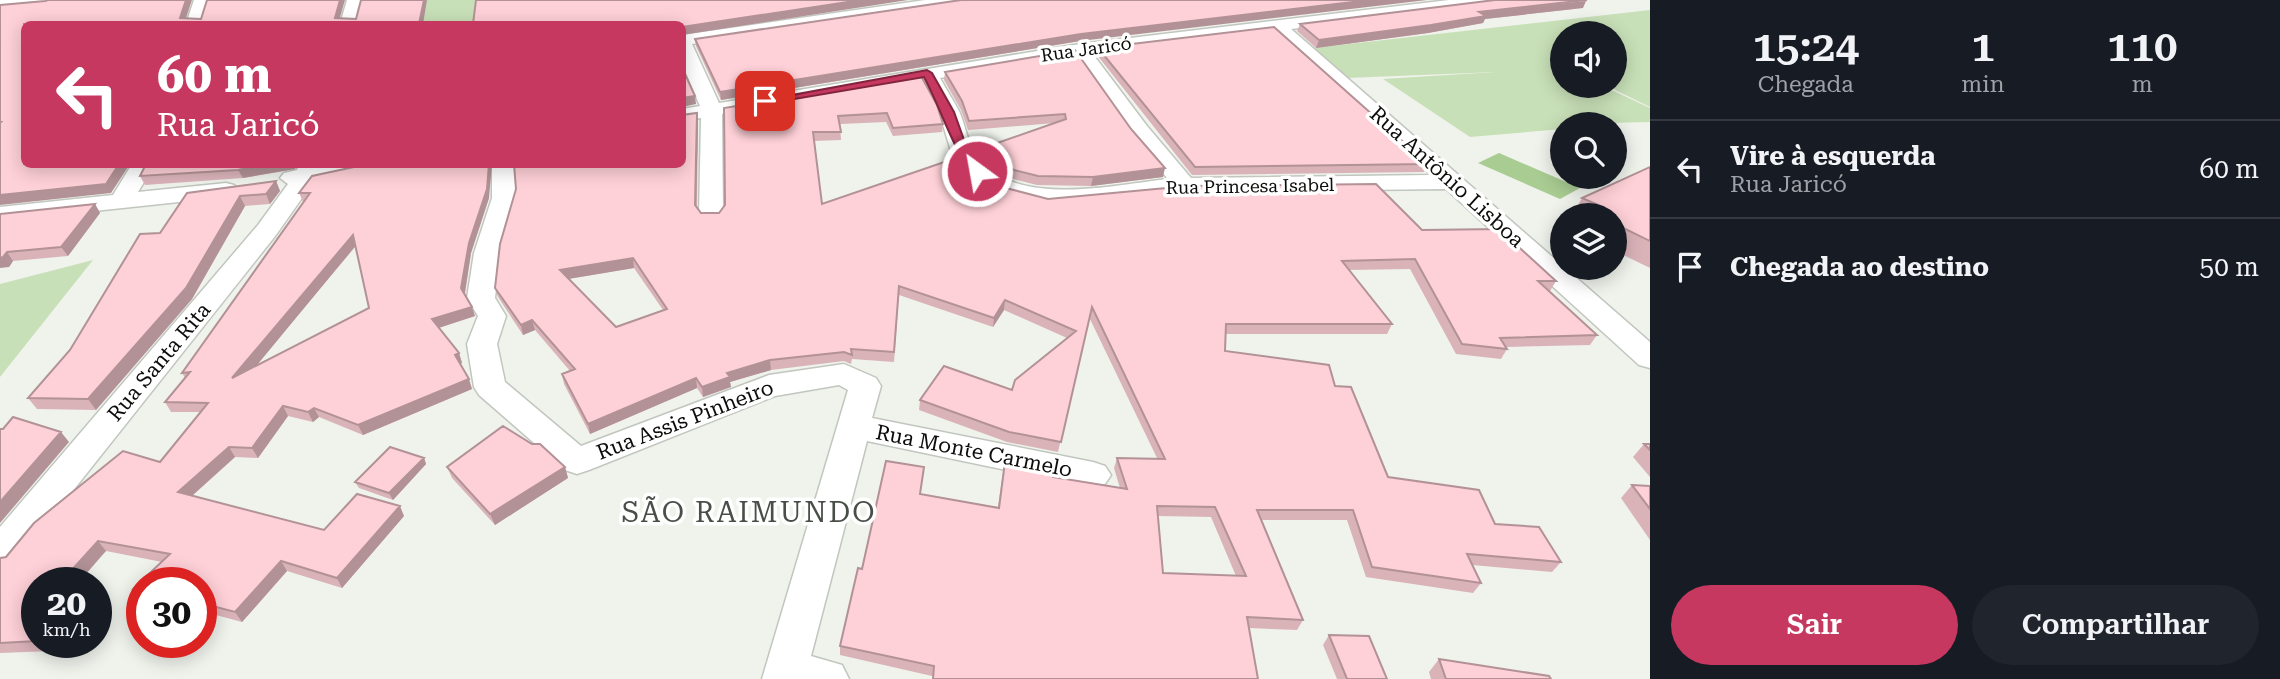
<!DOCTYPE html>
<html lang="pt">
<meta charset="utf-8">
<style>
:root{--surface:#171b24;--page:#20242c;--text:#f1f3f6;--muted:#9ea1a6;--line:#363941;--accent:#c63860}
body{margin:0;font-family:"Roboto Serif",serif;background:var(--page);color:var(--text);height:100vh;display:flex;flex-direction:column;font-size:26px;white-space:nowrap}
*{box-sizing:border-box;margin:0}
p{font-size:23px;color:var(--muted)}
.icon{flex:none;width:38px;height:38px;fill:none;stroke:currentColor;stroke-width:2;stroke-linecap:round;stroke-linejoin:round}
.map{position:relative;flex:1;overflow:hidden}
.side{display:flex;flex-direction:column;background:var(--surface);width:630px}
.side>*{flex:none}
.banner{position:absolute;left:21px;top:21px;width:665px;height:147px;border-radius:10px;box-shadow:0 4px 18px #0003;background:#c63860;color:#fff;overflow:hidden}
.buttons{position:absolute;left:1550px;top:21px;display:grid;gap:14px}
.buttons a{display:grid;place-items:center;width:77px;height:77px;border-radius:50%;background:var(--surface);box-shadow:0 4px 18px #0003;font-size:35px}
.speed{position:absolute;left:21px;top:567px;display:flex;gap:14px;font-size:35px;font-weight:700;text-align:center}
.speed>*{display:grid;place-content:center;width:91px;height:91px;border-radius:50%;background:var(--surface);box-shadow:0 4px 18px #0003;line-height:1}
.speed small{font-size:18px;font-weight:400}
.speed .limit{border:10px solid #d22;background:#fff;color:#111}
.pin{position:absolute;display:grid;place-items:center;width:60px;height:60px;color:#fff;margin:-30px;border-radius:14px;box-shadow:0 4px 10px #0006}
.me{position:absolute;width:77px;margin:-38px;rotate:328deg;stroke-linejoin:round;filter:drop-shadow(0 0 5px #0008)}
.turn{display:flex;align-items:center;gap:24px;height:147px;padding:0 21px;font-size:32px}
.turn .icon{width:91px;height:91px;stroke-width:2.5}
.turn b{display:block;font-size:49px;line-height:60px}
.eta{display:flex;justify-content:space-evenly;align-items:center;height:119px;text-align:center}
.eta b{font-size:42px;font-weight:600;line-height:49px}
.button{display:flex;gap:14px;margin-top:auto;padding:14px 21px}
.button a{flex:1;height:80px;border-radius:42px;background:var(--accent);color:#fff;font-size:28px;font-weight:600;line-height:80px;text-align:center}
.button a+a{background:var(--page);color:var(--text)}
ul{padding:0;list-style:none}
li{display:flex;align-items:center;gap:21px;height:98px;padding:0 21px;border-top:2px solid var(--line)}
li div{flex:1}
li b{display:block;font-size:26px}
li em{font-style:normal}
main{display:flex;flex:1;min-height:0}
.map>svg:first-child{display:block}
.green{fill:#c8e0b8}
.water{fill:#a9cc92}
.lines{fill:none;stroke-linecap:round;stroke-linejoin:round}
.minor-casing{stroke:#c1c6bf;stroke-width:3}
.tertiary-casing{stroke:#c1c6bf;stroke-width:3}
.minor{fill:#fff;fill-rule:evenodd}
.tertiary{fill:#fff;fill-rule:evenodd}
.wall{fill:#dab3b9;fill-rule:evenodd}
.shaded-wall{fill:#b29296}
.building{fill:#fed0d7;stroke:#b29296;stroke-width:2;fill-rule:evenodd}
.route{fill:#c63860;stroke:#81243e;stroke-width:2}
.labels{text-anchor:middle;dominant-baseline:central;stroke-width:7;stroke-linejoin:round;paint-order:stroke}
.far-street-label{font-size:18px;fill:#0c0d0b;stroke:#fff}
.street-label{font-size:21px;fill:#0c0d0b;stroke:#fff}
.near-neighbourhood-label{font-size:28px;letter-spacing:2px;fill:#4a4e48;stroke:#fff}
</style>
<main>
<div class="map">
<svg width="1650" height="679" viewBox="0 0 1650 679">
<rect width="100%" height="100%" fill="#eff3ec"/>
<path class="green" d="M419,0h180l-57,24h-115l-15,-2z
M1650,10v97l-43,-21h8v-53h-52v53h40l47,22v14l-87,2v5l-93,8 -87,-58 113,-7 -149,6 -34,-30z
M93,260l-93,117v-93z"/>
<path class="water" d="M1499,153l81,35 -20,11 -82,-36z"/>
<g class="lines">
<g class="minor-casing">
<path id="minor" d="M194,0h16l-7,24h-17z
M347,0h16l-6,24h-17z
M925,0h43l-8,5 -268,39 27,59 361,-59 369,-44h50l-8,5 -200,24 359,313v26l-11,-3 -193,-176 -261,3 -138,13 -41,-10 -37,-19 -18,-25 -12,-39 -17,-31 -200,33 1,100 -3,5h-18l-3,-5 2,-96 -19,3v-12l18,-3 -18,-41v-30zM1273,31l158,144 -240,3 -44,-52 -55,-73zM1075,55l56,81 37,43c-56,6 -158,31 -194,-27 -7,-12 -9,-28 -15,-41 -6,-11 -13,-22 -19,-33z
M132,164h23l-17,28 88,-9 8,2 4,5 -4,5 -8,2 -226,24v-14l113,-12z
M299,164h83l-11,7 -57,10 -38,54 -262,330 -14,5v-43l258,-302 30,-41 -8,-6 4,-5 13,-3z
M492,164h22l2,34 -16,55 -5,45 11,18 -9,28 8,38 76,64 188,-71 75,-11 32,14 5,8 -9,32 221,44 12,4 6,9 -6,9 -12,4 -226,-47 -56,215 31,9 7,14h-87l86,-289 -9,-5 -64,11 -186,74 -12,4 -12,-4 -86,-75 -5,-8 -7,-43 11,-28 -11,-18 7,-45 18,-55z"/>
</g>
<g class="tertiary-casing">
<path id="tertiary" d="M0,0h59l-10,6 -49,4z"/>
</g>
<use href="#minor" class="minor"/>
<use href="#tertiary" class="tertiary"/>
</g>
<path class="wall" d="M1583,8l-98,11 -2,4 -55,10 -112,15 -19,-17 3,-7z
M695,39l385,2 -359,59 -25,-54z
M1098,48l330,116 -4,8 -232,3 -95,-120z
M1075,50l88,127 -72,9 -54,-1 -24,-6 -21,-11 -10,-11 1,-9 72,-25 -87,7 -7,-20 -17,-30 1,-8z
M921,76l22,48 -1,8 -49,4 -7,-14 -46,2 1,16 -27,1 8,63 147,-34 37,18 42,11 374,31 134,51 -6,10h-2l49,44 -7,10 -84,2 1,2 -6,10 -45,-5 -46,-85 -61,1 43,54 -5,10h-161l-1,17 110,35 53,91 107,47 66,38 -9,10 -80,-7 9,18 -8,10 -107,-16 -19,-57h-85l41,100 -6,10 -48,-2 -317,48 -92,-21v-9l22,-77 58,-75 78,13 5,-35 50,5 67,11 -6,-20 3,-10h40l-68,-141 -31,135 -51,-10 -88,-32 1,-10 92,-10 55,-52 -63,-28 -11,17 -94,-32 -5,67 -42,-3 -1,5 -7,-3 -73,9 -41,12 1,5 -28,10 -6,-9 -107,46 -26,-50 -2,-10 8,-3 -35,-41 -12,5 -25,-38 -3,-9 21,-99 182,-68 -1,85 4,7h18l6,-8 -1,-97zM634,268l29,42 -47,17 -48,-48zM1158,516l53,1 25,59 -73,-3z
M146,164h151l-2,5 -52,9 -98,7 -5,-9z
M368,164l121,34 -18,55 -6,41 7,13 3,9 -36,12 20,25 3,10 -2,1 12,25 -109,46 -44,-18 -6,5 -25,-6 -30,42 -23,-1 -43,39 132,34 80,-14 -62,72 -55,-17 -45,51 -41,-11v-28h-59v16l-9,-10 29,-27 -56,-11 -69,32v59h20l-5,9 -52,2v-95l6,-1 154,-95 40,-50h-29l-6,-10 20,-24 -3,-5 121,-171 -4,-9zM356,246l13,62 -113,57 73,-87z
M1650,167v101l-35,-17v-36h-43l10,-17z
M276,181l4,10 -10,13 -25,2 -53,93 -96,111 -59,-1 -9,-11 42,-48 90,-117 27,-40z
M95,204l5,9 -32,43 -55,5 -4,6 -9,-53z
M532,444l33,23 3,11 -73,47 -43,-47 -5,-11z
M1644,444h6v33l-17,-20z
M424,458l2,6 -33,36 -34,-12 -4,-6z
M1632,485l18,1v54l-29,-42z
M1329,635l58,44h-50l-14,-34z
M1439,659l112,20h-120l-2,-7z"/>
<path class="shaded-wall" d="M186,0h6l-8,24 -4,-6z
M340,0h5l-7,24 -3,-6z
M424,0h3l-4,24h-4z
M861,0h47l-226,35v-8z
M1370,0h57l-347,41 -359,59 -1,-8 361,-58z
M1586,1l-3,7 -98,11 -2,4 -55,10 -112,15 3,-8 160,-28z
M695,96l1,8 -14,3v-9z
M697,113l1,8 -2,93 -1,-9z
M119,164h11l-19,29 -111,12v-10z
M266,164h31l-2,5 -52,9 -5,-8z
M489,164h3l-3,34 -18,55 -7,45 -3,-10 8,-45z
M1165,168l-2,9 -72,9 2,-9z
M276,181l4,10 -10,13 -4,-10z
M240,196l5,10 -53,93 -96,111 -8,-11z
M95,204l5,9 -32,43 -7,-9z
M353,235l4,9 -119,144 -6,-10z
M7,252l6,9 -4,6 -9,1v-10z
M633,258l1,10 -72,12 -2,-10z
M1005,300l-1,10 -11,17 1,-9z
M472,307l3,9 -40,13 -3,-10z
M532,320l3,10 -12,5 -2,-10z
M459,353l3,10 -4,2 -3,-10z
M770,360l1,10 -41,12 1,5 -28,10 -1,-10 25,-14z
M696,378l1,10 -107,46 -2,-10z
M469,379l3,10 -109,46 -5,-10z
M283,406l5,10 -30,42 -6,-10z
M314,408l5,9 -6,5 -5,-10z
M61,432l8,10 -69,81v-21z
M229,447l6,10 -50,45 -7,-10z
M424,458l2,6 -33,36 -4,-7z
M565,467l3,11 -73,47 -5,-11z
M400,506l4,10 -62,72 -5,-10z
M98,541l8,10 -28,32h-18z
M281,561l6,10 -45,51 -7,-10z
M43,642h14l-5,9z"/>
<path class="building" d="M48,0h138l-6,18 21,1 6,-19h133l-5,18 21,1 5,-19h63l-5,24h-395v140h95l-13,20 -106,11v-72l1,-1h-1v-117l45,-4z
M476,0h385l-179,27v-3h-209z
M961,0h409l-289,34 -361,58 -25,-53z
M1495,0h92l-108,12 7,4 -55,9 -112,15 -19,-16z
M1274,27l154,137 -233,3 -97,-119z
M1075,50l56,79 34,39 -72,9 -55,-1 -24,-6 -21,-11 -10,-11 83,-29 -1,-5 -96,7 -7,-20 -17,-29z
M682,67l13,29 -13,2z
M921,76l16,29 6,19 -50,4 -6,-15 -49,3 3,16h-28l9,72 137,-47 10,13 37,18 42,11 140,-13 188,-2 46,46 77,-1 57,52h-18l59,54 -97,3 7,11 -45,-5 -47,-85 -73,2 50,63h-166l-1,27 104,14 6,21 16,1 37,90 91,13 16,34 44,3 22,35 -94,-8 14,29 -109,-16 -19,-57h-96l46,110 -56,-3 11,62h-325l1,-13 -94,-20 18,-78 4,1 24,-108 38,6 -4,27 79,14 6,-46 49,10 -1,5 74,12 -10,-31 48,1 -73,-152 -31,135 -52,-10 -89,-32 24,-34 68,24 3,-10 61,-49 -71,-31 -11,18 -95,-32 -5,66 -43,-3 1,6 -8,-3 -74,8 -43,13 3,4 -28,10 -6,-9 -108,46 -26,-50 13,-5 -43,-49 -11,5 -26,-37 5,-44 16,-55 -2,-25h168v-49l15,-2 -2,92 6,8h18l6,-8 -1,-97zM633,258l34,51 -51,18 -56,-57zM1157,506l58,1 31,69 -83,-3z
M146,164h120l-28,6 -98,6z
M368,164h121l-2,25 -18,54 -8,45 11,19 -40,12 27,34 -4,2 14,24 -111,46 -44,-17 -6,4 -25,-6 -31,42 -23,-1 -51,45 146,38 33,-36 43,12 -63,72 -56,-17 -46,51 -34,-9v-20h-59v9l-9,-3 37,-35 -72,-13 -38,42h-23v58l-37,2v-85l6,-1 28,-34 89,-72 37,11 48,-59 -43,-1 25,-30 -8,1 128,-180h-11l13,-17zM353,235l16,73 -137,70z
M1650,167v74l-35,-17v-9h-18l-6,-2 12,-6 -21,-9z
M276,181l-10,13 -26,2 -54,92 -98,111 -60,-1 42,-48 70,-116 20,-1 27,-40z
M95,204l-34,43 -54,5 -4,5 -3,1v-44z
M13,417l48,15 -61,70v-73h3z
M503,426l29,18h8l25,23 -75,47 -43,-47z
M1644,444h6v6z
M390,447l34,11 -35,35 -34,-11z
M1632,485l18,1v23z
M1329,635l40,1 18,43h-40z
M1439,659l110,17 2,3h-105z"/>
<path class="route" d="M927,70l5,3 22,39 14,39 15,20 -2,3h-9c-21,-30 -31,-65 -48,-97l-159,27 -5,-3z"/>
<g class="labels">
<g class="far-street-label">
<text transform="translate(1086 49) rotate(-8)">Rua Jaricó</text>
<text transform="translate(1250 186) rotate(-1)">Rua Princesa Isabel</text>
</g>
<g class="street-label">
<text transform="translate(1447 177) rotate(42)">Rua Antônio Lisboa</text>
<text transform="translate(159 362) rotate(-50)">Rua Santa Rita</text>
<text transform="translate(685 420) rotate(-21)">Rua Assis Pinheiro</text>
<text transform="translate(974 451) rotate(11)">Rua Monte Carmelo</text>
</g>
<g class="near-neighbourhood-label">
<text x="749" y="512">SÃO RAIMUNDO</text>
</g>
</g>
</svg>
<div class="buttons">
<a><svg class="icon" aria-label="sound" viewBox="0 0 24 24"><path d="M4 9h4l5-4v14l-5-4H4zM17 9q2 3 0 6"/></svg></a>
<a><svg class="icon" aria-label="search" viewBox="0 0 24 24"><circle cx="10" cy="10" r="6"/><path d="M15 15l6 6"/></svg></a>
<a><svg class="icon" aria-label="layers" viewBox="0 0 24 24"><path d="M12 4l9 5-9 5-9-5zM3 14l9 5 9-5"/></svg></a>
</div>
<div class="speed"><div>20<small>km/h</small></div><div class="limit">30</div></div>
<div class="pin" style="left:765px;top:101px;background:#d93025"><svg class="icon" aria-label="arrive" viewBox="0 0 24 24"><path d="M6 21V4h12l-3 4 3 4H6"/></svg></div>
<svg class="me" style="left:977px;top:171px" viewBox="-20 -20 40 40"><circle r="17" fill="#c63860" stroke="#fff" stroke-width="3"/><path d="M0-11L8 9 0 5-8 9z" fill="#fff"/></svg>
<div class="banner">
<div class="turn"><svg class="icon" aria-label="left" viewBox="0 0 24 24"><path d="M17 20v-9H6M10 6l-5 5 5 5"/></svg><div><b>60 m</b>Rua Jaricó</div></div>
</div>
</div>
<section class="side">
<div class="eta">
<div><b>15:24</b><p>Chegada</p></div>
<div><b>1</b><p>min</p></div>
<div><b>110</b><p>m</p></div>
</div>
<ul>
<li><svg class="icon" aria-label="left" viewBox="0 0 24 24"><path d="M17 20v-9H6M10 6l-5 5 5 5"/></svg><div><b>Vire à esquerda</b><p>Rua Jaricó</p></div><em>60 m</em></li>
<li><svg class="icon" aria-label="arrive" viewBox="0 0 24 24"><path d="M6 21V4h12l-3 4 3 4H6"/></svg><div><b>Chegada ao destino</b></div><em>50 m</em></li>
</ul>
<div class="button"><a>Sair</a><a>Compartilhar</a></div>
</section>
</main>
